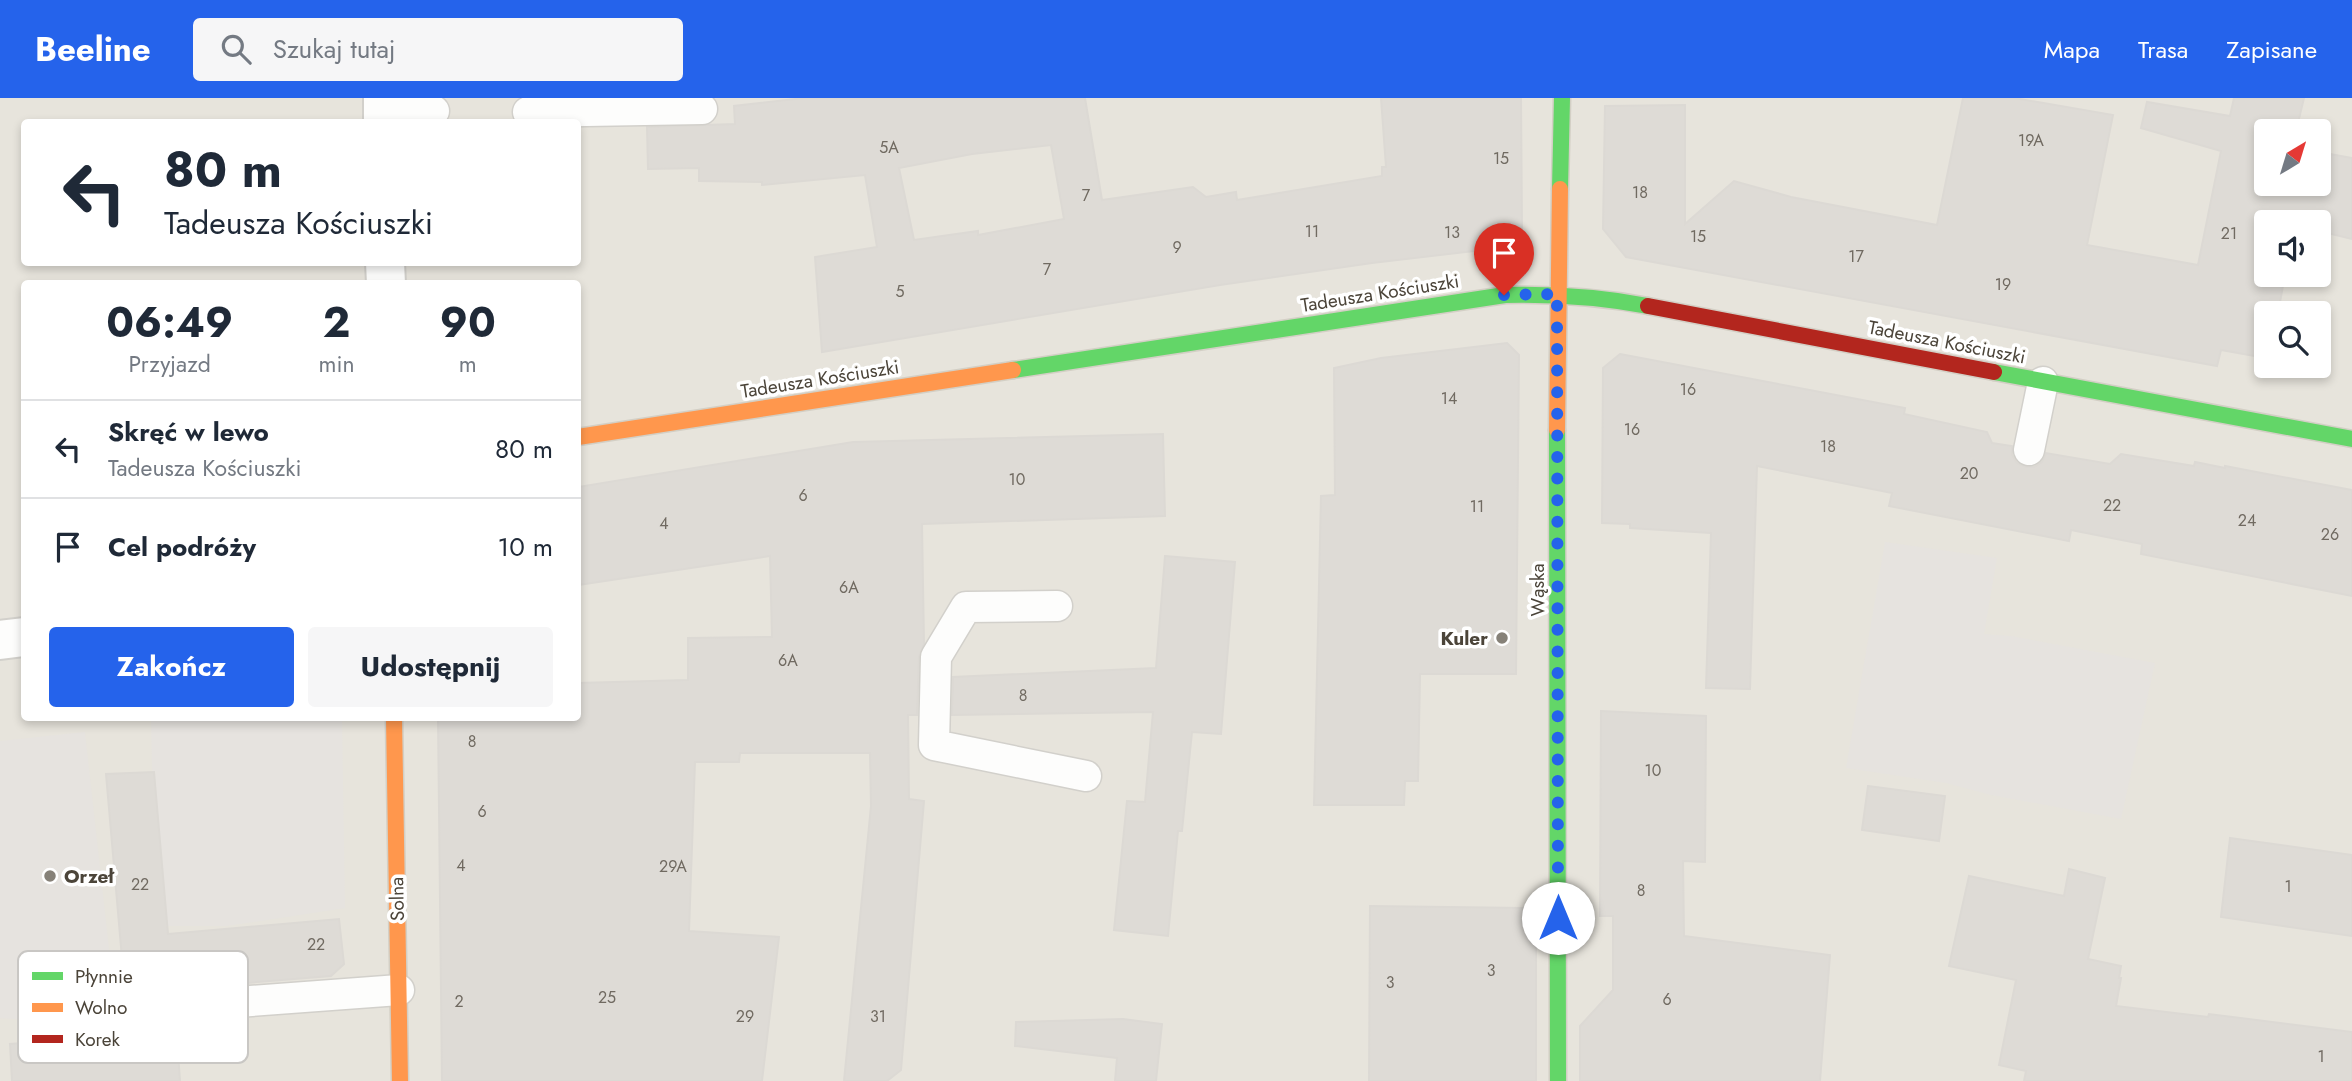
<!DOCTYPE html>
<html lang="pl">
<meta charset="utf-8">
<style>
:root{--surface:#fff;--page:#f6f6f7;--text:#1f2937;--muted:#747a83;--line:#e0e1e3;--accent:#2563eb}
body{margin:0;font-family:Jost,sans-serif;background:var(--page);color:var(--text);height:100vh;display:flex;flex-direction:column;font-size:26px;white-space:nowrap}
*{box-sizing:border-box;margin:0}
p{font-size:23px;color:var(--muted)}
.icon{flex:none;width:38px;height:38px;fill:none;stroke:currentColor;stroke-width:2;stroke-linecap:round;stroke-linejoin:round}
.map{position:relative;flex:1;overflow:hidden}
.drawer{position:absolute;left:21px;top:182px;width:560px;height:441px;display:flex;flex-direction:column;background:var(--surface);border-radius:7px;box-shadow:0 4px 10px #0003}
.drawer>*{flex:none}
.hud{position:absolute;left:21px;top:21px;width:560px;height:147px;border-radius:7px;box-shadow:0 4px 10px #0003;background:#fff;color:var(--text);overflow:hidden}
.needle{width:46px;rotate:38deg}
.tools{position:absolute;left:2254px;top:21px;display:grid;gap:14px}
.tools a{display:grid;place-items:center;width:77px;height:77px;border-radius:7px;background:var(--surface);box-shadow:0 4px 10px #0003;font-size:35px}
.pin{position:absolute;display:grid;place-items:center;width:60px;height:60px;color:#fff;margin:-72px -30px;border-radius:50% 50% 50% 0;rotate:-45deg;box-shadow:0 0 7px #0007}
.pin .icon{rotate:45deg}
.me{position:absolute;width:77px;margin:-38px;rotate:0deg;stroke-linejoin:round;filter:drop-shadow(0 0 5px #0008)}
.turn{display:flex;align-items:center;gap:24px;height:147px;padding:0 28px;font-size:32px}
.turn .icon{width:91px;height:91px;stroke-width:2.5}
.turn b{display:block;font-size:49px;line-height:60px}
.eta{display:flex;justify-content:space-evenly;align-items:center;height:119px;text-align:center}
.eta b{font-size:42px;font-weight:700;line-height:49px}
.action{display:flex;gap:14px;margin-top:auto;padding:14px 28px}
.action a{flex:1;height:80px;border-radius:7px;background:var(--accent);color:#fff;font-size:28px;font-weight:700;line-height:80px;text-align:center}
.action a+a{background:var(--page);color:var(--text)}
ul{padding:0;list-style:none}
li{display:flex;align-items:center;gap:21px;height:98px;padding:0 28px;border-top:2px solid var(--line)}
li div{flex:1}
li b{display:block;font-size:26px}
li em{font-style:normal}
header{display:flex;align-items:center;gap:42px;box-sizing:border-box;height:98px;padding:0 35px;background:var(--accent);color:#fff}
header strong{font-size:33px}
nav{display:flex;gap:38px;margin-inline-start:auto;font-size:24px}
.search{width:490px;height:63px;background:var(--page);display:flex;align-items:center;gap:18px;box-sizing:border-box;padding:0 24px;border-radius:7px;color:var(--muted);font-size:26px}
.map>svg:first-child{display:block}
.residential{fill:#e7e4dc;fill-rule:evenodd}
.parking{fill:#e6e3df}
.building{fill:#dedbd6;stroke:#dcd9d4;stroke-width:2;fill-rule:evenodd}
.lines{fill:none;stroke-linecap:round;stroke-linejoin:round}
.lane-casing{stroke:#d2d0cb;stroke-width:33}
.street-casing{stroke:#d2d0cb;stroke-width:42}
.fast-casing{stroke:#d3cfc5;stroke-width:19}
.slow-casing{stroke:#d3cfc5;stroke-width:19}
.jam-casing{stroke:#d3cfc5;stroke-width:19}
.lane{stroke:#fdfdfc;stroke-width:30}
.street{stroke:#fdfdfc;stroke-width:38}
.fast{stroke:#63d668;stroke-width:16}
.slow{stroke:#ff974d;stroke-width:16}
.jam{stroke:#b3261e;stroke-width:16}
.route{stroke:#2563eb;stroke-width:12;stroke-dasharray:0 21.6}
.poi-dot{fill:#868178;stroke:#fff;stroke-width:2.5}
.labels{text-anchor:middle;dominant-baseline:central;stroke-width:7;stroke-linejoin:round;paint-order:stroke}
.number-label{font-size:16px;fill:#706a61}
.street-label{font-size:19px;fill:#4b4439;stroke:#fff}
.poi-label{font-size:19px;font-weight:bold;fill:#4b4439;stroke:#fff;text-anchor:end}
.key{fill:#fff;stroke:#c9c7c4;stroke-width:2}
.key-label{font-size:19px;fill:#4b4439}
</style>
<header>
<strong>Beeline</strong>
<div class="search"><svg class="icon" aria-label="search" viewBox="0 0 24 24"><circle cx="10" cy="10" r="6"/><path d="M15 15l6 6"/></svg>Szukaj tutaj</div>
<nav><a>Mapa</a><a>Trasa</a><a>Zapisane</a></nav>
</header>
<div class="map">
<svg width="2352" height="983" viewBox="0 0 2352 983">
<rect width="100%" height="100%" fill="#f4f2ee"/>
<path class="residential" d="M0,0h2352v983h-2352zM24,24h554v140h-554zM2266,33h53v53h-53zM2266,124h53v53h-53zM24,186h554v434h-554zM2266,215h53v53h-53z"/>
<path class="parking" d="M1885,444l112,16 -13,76 27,2 144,27 -34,156 -130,-24 -45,-12 -100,-15z
M151,620h191l3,190 -118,18h-59l-16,-159z
M85,634l32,288 -59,2 -58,-4v-277z"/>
<path class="building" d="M804,0h281l17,102 91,-13 13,10 30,-5 1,8 145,-24v-9h4l-5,-69h140l1,133 -14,16 -136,16 -152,22 -398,67 -7,-95 62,-10 -12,-72 -103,10v-3l-63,-1v-13l-51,1 -1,-42 88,-3 -1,-18zM1051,47l13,74 -86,16v-4l-64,9 -15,-72 73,-14z
M1963,0h51l99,17 -26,130 111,20 23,-114 -80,-23 6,-26 83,14 4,-18h70l-8,33h-30v53h53v-32l33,6v81l-33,-8v-9h-53v53h19l-7,38h-12v45l-45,-8 -4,16 -591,-109 -23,-28 2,-123 80,-1v119l49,-43 57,16 146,28z
M1507,245l12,12 -3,319h-96l-2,107h-13l-1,24h-90l7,-309 14,-1 -1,-127 47,-10z
M1620,256l285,54 -1,6 83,18 5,11 20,3v9l5,8 9,4h8l8,-5 4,-9 64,11 11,-10 73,12 1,-4 30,6v-2l127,24v106l-211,-42 1,-10 -71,-14 -2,11 -180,-35 3,-13 -135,-27 -7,223 -44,-1 5,-155 -81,-5v-4l-28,-1 1,-155z
M1163,336l2,82 -243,8 2,120 -5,13 -2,58h-9l1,84 15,2 -23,269 -14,11h-43l27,-275 -1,-53h-130l-1,9h-44l-6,169 90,6 -17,144h-320l-4,-363h140v-35l110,-3v-42l84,-1 -2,-81 -192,29v-98l275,-45z
M1165,458l70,6 -14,172 -29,-2 -10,99h-4l-10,105 -54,-6 13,-129 18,1 8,-90 -201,3 1,-38 203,-9z
M1601,613l105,5 -1,146 -22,-1 1,75 146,19 -10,126h-240v-55l33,-36v-74h-13z
M154,674l14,162 171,-15 5,45 -13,12 -206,17 -19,-219z
M1868,688l77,10 -6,45 -77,-11z
M2230,740l122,17v81l-131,-19z
M2069,771l36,9 -17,81 33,7 -2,12h2l-5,28 92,11 1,-3 143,18v49h-328l2,-10 -27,-6 17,-85 -67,-14 20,-90 95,20z
M1370,808l166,2v173h-167z
M1123,921l39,5 -6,57h-41l2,-23 -102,-12 1,-24z
M176,926l4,57h-168l-2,-37 57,-4 -1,-13 40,-2 11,3z"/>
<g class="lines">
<g class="lane-casing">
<path id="lane" d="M383,14l51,-1
M528,14l174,-3
M2029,352l14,-68
M1057,508l-91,1 -30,50 -2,88 152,31
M116,913l283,-21"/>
</g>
<g class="street-casing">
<path id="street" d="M383,0v24
M385,164l1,22
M0,542l24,-3"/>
</g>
<g class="fast-casing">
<path id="fast" d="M1560,91l2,-91
M1013,272l492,-75c49,-1 95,2 143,11
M1994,274l358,67
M1557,332l1,651"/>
</g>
<g class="slow-casing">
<path id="slow" d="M1557,332l3,-241
M578,339l435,-67
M394,620l6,363"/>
</g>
<g class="jam-casing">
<path id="jam" d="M1648,208l346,66"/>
</g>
<use href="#lane" class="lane"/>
<use href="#street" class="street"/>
<use href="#fast" class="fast"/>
<use href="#slow" class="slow"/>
<use href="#jam" class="jam"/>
</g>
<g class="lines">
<path class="route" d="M1504,197l53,-1 1,624"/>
</g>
<g class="poi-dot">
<circle cx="1502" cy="540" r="7"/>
<circle cx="50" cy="778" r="7"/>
</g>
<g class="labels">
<g class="number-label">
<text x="2031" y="42">19A</text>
<text x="889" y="49">5A</text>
<text x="1501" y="60">15</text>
<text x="1640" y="94">18</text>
<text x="1086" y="97">7</text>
<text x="1312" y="133">11</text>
<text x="1452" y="134">13</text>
<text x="2229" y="135">21</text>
<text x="1698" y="138">15</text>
<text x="1177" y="149">9</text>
<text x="1856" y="158">17</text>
<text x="1047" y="171">7</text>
<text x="2003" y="186">19</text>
<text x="900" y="193">5</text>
<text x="1688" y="291">16</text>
<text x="1449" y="300">14</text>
<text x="1632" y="331">16</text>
<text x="1828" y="348">18</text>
<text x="1969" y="375">20</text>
<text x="1017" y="381">10</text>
<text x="803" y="397">6</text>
<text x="2112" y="407">22</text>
<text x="1477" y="408">11</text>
<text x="2247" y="422">24</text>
<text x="664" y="425">4</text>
<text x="2330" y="436">26</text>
<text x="849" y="489">6A</text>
<text x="788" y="562">6A</text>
<text x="1023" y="597">8</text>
<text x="472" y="643">8</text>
<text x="1653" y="672">10</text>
<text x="482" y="713">6</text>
<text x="461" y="767">4</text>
<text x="673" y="768">29A</text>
<text x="140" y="786">22</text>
<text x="2288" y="788">1</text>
<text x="1641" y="792">8</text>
<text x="316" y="846">22</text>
<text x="1491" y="872">3</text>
<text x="1390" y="884">3</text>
<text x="607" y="899">25</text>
<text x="1667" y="901">6</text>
<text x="459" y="903">2</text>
<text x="745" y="918">29</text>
<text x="878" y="918">31</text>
<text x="2321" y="958">1</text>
</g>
<g class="street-label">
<text transform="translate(1380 195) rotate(-9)">Tadeusza Kościuszki</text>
<text transform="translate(1947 244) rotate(11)">Tadeusza Kościuszki</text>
<text transform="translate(820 281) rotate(-9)">Tadeusza Kościuszki</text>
<text transform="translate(1537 492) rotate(-90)">Wąska</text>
<text transform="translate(397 801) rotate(-91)">Solna</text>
</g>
<g class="poi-label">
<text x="1488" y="540">Kuler</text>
<text x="64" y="778" text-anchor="start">Orzeł</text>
</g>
</g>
<rect x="18" y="853" width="230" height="112" rx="10" class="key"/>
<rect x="32" y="874" width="31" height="8" fill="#63d668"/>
<rect x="32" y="905" width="31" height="9" fill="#ff974d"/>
<rect x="32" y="937" width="31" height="8" fill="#b3261e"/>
<g class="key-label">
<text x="75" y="885">Płynnie</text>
<text x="75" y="916">Wolno</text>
<text x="75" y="948">Korek</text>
</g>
</svg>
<div class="tools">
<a><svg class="needle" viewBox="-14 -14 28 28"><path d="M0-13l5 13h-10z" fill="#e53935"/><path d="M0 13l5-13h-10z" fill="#747a83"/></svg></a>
<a><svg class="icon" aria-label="sound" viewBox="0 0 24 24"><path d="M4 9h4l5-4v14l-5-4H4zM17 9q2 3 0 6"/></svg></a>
<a><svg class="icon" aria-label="search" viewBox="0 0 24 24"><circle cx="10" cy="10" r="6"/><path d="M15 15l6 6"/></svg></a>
</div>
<div class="pin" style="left:1504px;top:197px;background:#d93025"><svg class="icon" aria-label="arrive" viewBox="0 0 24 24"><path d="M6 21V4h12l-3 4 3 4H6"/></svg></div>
<svg class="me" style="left:1558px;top:820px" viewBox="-20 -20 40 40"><circle r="19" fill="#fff"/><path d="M0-13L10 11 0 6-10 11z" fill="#2563eb"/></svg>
<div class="hud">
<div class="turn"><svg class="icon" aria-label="left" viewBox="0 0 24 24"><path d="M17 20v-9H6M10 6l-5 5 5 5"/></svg><div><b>80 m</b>Tadeusza Kościuszki</div></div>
</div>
<section class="drawer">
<div class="eta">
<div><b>06:49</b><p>Przyjazd</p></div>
<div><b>2</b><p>min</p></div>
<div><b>90</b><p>m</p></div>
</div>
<ul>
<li><svg class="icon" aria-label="left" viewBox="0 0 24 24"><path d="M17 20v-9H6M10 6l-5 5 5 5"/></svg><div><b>Skręć w lewo</b><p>Tadeusza Kościuszki</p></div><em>80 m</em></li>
<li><svg class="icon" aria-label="arrive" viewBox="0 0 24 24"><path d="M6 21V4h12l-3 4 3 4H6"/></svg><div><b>Cel podróży</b></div><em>10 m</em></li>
</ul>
<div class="action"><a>Zakończ</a><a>Udostępnij</a></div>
</section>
</div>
